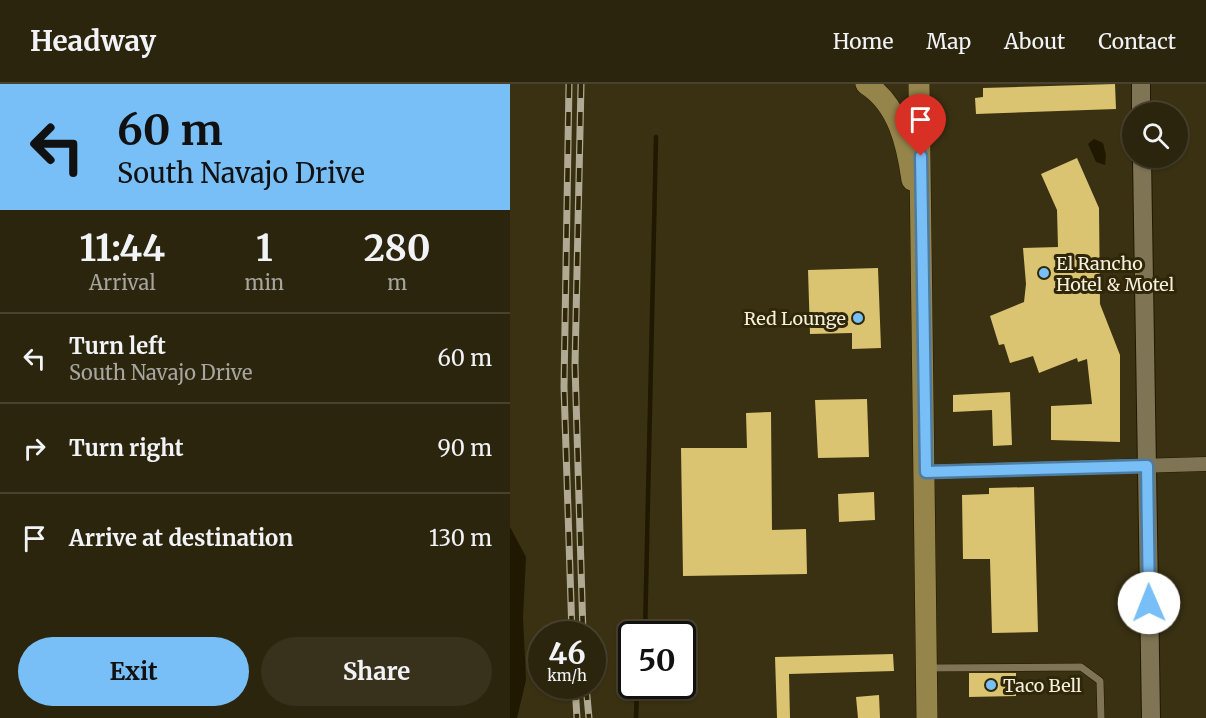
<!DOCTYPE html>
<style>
:root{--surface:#2c250e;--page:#38311c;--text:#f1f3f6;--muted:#a6a59e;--line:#48422e;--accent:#78bff7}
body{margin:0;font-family:Merriweather,serif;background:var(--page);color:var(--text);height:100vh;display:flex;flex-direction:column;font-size:22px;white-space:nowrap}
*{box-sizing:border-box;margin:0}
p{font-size:20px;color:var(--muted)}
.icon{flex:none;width:33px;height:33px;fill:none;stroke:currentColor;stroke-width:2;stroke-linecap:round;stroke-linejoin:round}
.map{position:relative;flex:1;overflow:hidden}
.side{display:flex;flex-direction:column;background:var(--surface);width:510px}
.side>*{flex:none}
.guide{background:#78bff7;color:#111;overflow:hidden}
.buttons{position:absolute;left:612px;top:18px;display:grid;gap:12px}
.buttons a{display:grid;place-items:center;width:66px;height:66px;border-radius:50%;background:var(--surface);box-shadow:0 2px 4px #0004,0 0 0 2px var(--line);font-size:30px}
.speed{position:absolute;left:18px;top:537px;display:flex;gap:12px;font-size:30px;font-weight:700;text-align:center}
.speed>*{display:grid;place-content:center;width:78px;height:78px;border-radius:50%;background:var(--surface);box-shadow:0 2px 4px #0004,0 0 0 2px var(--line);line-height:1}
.speed small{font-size:15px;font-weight:400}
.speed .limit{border:3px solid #111;border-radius:9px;background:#fff;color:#111}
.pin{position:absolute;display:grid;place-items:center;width:51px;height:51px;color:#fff;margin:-62px -26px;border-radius:50% 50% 50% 0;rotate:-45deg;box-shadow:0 0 6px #0007}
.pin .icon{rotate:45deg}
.me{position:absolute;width:66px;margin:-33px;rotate:359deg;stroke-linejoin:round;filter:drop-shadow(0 0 4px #0008)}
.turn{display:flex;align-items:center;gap:21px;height:126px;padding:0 18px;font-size:27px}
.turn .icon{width:78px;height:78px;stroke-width:2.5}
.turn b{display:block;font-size:42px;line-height:51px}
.eta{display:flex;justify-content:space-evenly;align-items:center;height:102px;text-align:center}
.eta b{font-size:36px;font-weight:700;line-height:42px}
.action{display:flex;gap:12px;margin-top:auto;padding:12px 18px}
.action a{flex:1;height:69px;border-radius:36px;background:var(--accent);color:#111;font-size:24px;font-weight:700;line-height:69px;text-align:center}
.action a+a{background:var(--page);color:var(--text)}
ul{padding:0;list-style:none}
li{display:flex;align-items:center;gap:18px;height:90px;padding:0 18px;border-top:2px solid var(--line)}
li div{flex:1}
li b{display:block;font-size:22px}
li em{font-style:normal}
header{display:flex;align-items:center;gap:36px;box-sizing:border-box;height:84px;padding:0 30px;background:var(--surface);border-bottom:2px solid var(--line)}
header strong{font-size:28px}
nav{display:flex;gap:33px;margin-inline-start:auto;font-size:21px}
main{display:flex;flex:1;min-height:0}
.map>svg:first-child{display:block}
.water{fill:#201801}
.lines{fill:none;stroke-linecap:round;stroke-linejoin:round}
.stream{stroke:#201801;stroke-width:4.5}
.building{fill:#dac371}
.lane-casing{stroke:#211900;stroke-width:8}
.street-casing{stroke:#211900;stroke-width:15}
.secondary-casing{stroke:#211900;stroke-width:20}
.primary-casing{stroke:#211900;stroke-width:22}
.lane{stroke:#7f7555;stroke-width:7}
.street{stroke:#7f7555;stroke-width:14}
.secondary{stroke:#7f7555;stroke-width:18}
.primary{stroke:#96854b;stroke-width:21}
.rail-casing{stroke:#b0a993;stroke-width:7}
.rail{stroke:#302708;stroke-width:4.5;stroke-dasharray:14;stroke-linecap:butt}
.route-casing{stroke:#4e7ca1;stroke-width:15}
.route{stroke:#78bff7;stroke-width:10}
.poi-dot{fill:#78bff7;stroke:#302708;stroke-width:2}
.labels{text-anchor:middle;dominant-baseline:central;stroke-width:6;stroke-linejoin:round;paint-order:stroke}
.poi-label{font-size:18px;fill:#f5f0de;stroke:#302708;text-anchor:start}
</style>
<header>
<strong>Headway</strong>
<nav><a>Home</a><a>Map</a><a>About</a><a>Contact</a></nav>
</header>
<main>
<section class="side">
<div class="guide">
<div class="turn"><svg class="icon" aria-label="left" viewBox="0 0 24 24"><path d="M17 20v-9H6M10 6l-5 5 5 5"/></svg><div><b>60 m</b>South Navajo Drive</div></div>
</div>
<div class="eta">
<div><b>11:44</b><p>Arrival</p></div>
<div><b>1</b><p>min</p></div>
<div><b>280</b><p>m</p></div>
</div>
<ul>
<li><svg class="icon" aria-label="left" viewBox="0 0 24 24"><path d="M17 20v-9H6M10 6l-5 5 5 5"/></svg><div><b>Turn left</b><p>South Navajo Drive</p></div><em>60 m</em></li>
<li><svg class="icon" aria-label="right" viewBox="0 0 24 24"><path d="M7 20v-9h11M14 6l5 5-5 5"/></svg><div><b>Turn right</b></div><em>90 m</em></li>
<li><svg class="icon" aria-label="arrive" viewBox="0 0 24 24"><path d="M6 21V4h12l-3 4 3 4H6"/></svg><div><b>Arrive at destination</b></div><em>130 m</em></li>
</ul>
<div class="action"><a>Exit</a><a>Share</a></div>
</section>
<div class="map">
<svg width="696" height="634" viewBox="0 0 696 634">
<rect width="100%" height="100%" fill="#3a3113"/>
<path class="water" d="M584,55l9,4 3,12 -1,10 -9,-3 -8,-18z
M0,443l16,30 -3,60 3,63 -9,38h-7z"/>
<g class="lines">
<path class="stream" d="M135,550l11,-497
M126,634l1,-32"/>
</g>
<path class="building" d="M605,0l1,25 -140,5 -1,-16 8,-1v-9z
M567,74l22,50 1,96 20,51v87l-69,-2v-34l41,-2 -5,-45 -9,3 -1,-4 -38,15 -6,-17 -23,7 -6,-19 -5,1 -9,-29 34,-14 2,-18 -3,-36 35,-1 -1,-37 -16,-36z
M368,184l3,80 -29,1v-16l-42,1 -2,-64z
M500,308l2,53 -19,1 -1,-36 -39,2v-17z
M357,315l2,58 -51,1 -3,-58z
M261,328l1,118 34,-1 1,45 -124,2 -2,-128h66l-1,-35z
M524,403l4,145 -46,1 -2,-74h-27l-1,-64 27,-1v-6z
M364,408l1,28 -36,2 -1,-28z
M383,570l1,17 -105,3 1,44h-13l-2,-61z
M459,589h47v23l-47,1z
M369,611l1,23h-22l-2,-21z"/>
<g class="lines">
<g class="lane-casing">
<path id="lane" d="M419,584l152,-1 19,14 1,37"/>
</g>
<g class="street-casing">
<path id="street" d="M415,388l281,-8"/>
</g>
<g class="secondary-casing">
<path id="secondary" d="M631,0v28
M632,74l9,560"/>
</g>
<g class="primary-casing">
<path id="primary" d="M356,0c32,20 41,60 46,96
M409,0l8,634"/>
</g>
<use href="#lane" class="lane"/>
<use href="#street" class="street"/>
<use href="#secondary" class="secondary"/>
<use href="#primary" class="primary"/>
<g class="rail-casing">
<path id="rail" d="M59,0l-5,303 8,247
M71,0l-6,281 8,269
M65,602l2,32
M76,602l3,32"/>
</g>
<use href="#rail" class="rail"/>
</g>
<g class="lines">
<g class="route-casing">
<path id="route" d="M411,72l5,316 221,-6 2,137"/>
</g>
<use href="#route" class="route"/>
</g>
<g class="poi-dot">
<circle cx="534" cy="189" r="6"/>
<circle cx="348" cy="234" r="6"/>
<circle cx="481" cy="601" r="6"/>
</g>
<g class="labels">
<g class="poi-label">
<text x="546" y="179">El Rancho<tspan x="546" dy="21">Hotel &amp; Motel</tspan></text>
<text x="336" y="234" text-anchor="end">Red Lounge</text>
<text x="493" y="601">Taco Bell</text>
</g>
</g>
</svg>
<div class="buttons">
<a><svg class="icon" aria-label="search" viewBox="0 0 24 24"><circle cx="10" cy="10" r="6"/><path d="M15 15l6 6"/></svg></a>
</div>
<div class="speed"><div>46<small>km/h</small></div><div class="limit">50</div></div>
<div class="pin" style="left:411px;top:72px;background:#d93025"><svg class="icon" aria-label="arrive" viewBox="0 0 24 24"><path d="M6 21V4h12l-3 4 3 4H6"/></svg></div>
<svg class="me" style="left:639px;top:519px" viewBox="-20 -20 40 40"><circle r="19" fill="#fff"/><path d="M0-13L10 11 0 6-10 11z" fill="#78bff7"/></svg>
</div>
</main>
